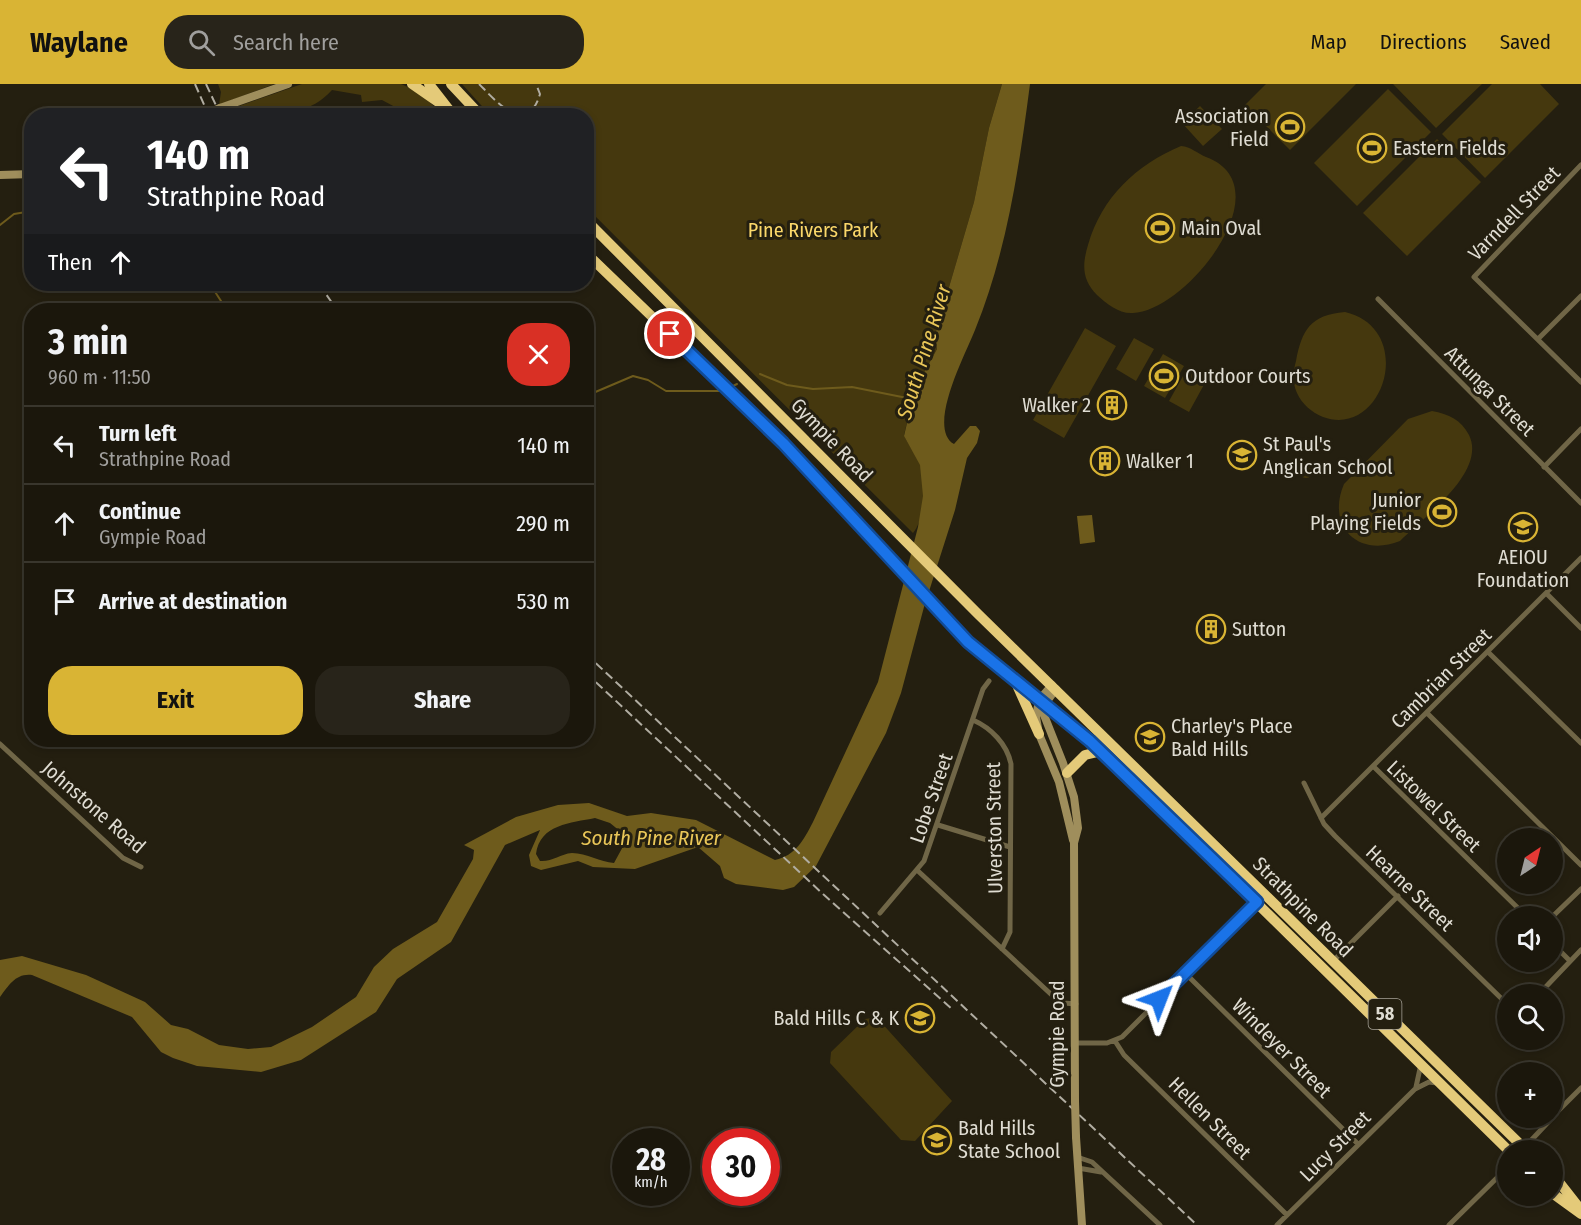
<!DOCTYPE html>
<meta charset="utf-8">
<style>
:root{--surface:#1b170c;--page:#28241a;--text:#f1f3f6;--muted:#a09f9d;--line:#39362d;--accent:#d9b434}
body{margin:0;font-family:"Fira Sans Condensed",sans-serif;background:var(--page);color:var(--text);height:100vh;display:flex;flex-direction:column;font-size:22px;white-space:nowrap}
*{box-sizing:border-box;margin:0}
p{font-size:20px;color:var(--muted)}
.icon{flex:none;width:33px;height:33px;fill:none;stroke:currentColor;stroke-width:2;stroke-linecap:round;stroke-linejoin:round}
.map{position:relative;flex:1;overflow:hidden}
.sheet{position:absolute;left:24px;top:219px;width:570px;height:444px;display:flex;flex-direction:column;background:var(--surface);border-radius:24px;box-shadow:0 3px 9px #0003,0 0 0 2px var(--line)}
.sheet>*{flex:none}
.banner{position:absolute;left:24px;top:24px;width:570px;height:183px;border-radius:24px;box-shadow:0 3px 9px #0003,0 0 0 2px var(--line);background:#202124;color:#fff;overflow:hidden}
.needle{width:39px;rotate:35deg}
.controls{position:absolute;left:1497px;top:744px;display:grid;gap:12px}
.controls a{display:grid;place-items:center;width:66px;height:66px;border-radius:50%;background:var(--surface);box-shadow:0 3px 9px #0003,0 0 0 2px var(--line);font-size:30px}
.speed{position:absolute;left:612px;top:1044px;display:flex;gap:12px;font-size:30px;font-weight:700;text-align:center}
.speed>*{display:grid;place-content:center;width:78px;height:78px;border-radius:50%;background:var(--surface);box-shadow:0 3px 9px #0003,0 0 0 2px var(--line);line-height:1}
.speed small{font-size:15px;font-weight:400}
.speed .limit{border:9px solid #d22;background:#fff;color:#111}
.pin{position:absolute;display:grid;place-items:center;width:51px;height:51px;color:#fff;margin:-26px;border:3px solid #fff;border-radius:50%;box-shadow:0 2px 6px #0007}
.me{position:absolute;width:66px;margin:-33px;rotate:45deg;stroke-linejoin:round;filter:drop-shadow(0 0 4px #0008)}
.turn{display:flex;align-items:center;gap:21px;height:126px;padding:0 24px;font-size:27px}
.turn .icon{width:78px;height:78px;stroke-width:2.5}
.turn b{display:block;font-size:42px;line-height:51px}
.then{display:flex;align-items:center;height:57px;padding:0 24px;background:#0003;gap:12px;font-size:22px}
.round{display:grid;place-items:center;flex:none;width:63px;height:63px;border-radius:24px;background:var(--page)}
.overview{display:flex;align-items:center;justify-content:space-between;height:102px;padding:0 24px}
h1{font-size:36px;font-weight:700;line-height:45px}
.button{display:flex;gap:12px;margin-top:auto;padding:12px 24px}
.button a{flex:1;height:69px;border-radius:24px;background:var(--accent);color:#111;font-size:24px;font-weight:700;line-height:69px;text-align:center}
.button a+a{background:var(--page);color:var(--text)}
ul{padding:0;list-style:none}
li{display:flex;align-items:center;gap:18px;height:78px;padding:0 24px;border-top:2px solid var(--line)}
li div{flex:1}
li b{display:block;font-size:22px}
li em{font-style:normal}
header{display:flex;align-items:center;gap:36px;box-sizing:border-box;height:84px;padding:0 30px;background:var(--accent);color:#111}
header strong{font-size:28px}
nav{display:flex;gap:33px;margin-inline-start:auto;font-size:21px}
.search{width:420px;height:54px;background:var(--page);display:flex;align-items:center;gap:15px;box-sizing:border-box;padding:0 21px;border-radius:24px;color:var(--muted);font-size:22px}
.map>svg:first-child{display:block}
.green{fill:#45380e}
.water{fill:#6e5b1c;fill-rule:evenodd}
.lines{fill:none;stroke-linecap:round;stroke-linejoin:round}
.stream{stroke:#6e5b1c;stroke-width:2}
.street{stroke:#706647;stroke-width:5}
.secondary{stroke:#9f8e5c;stroke-width:8}
.highway{stroke:#e4ca79;stroke-width:10}
.rail{stroke:#b1ada2;stroke-width:2;stroke-dasharray:9 4.5;stroke-linecap:butt}
.secondary-bridge{stroke:#9f8e5c;stroke-width:8}
.route-casing{stroke:#114b97;stroke-width:15}
.route{stroke:#1a73e8;stroke-width:10}
.labels{text-anchor:middle;dominant-baseline:central;stroke-width:6;stroke-linejoin:round;paint-order:stroke}
.shield{fill:#241f10;stroke:#a7a398;stroke-width:1.5}
.shield-label{font-size:18px;font-weight:bold;fill:#dfdcd2}
.poi-label{font-size:20px;fill:#dfdcd2;stroke:#241f10;text-anchor:start}
.street-label{font-size:20px;fill:#dfdcd2;stroke:#241f10}
.park-label{font-size:20px;fill:#fbd86a;stroke:#241f10}
.water-label{font-size:21px;font-style:italic;fill:#eac758;stroke:#241f10}
</style>
<header>
<strong>Waylane</strong>
<div class="search"><svg class="icon" aria-label="search" viewBox="0 0 24 24"><circle cx="10" cy="10" r="6"/><path d="M15 15l6 6"/></svg>Search here</div>
<nav><a>Map</a><a>Directions</a><a>Saved</a></nav>
</header>
<div class="map">
<svg width="1581" height="1141" viewBox="0 0 1581 1141">
<rect width="100%" height="100%" fill="#241f10"/>
<path class="green" d="M218,0h56l-55,21 2,-13z
M302,0h99l18,8 24,23h-33l-28,-15 -20,2 -1,-7 -29,-5c-28,31 -69,25 -108,25l-2,-3z
M462,0h540l-13,44 -15,74 -39,133 2,14 -22,40 -11,46c4,10 12,19 16,29 7,18 5,55 -7,69l-326,-325 -1,-92 -96,-1z
M1266,0h90l-66,66 -45,-45z
M1393,0h89l-46,44z
M1492,0h48l19,20 -74,74 -43,-44z
M1388,5l43,43 -74,74 -43,-43z
M1200,22l22,23 -19,17 -21,-23z
M1437,55l44,43 -74,74 -44,-43z
M1181,62c10,1 16,7 25,11 79,29 -19,154 -73,156 -14,1 -26,-9 -36,-18 -15,-15 -15,-30 -9,-50 14,-48 48,-80 93,-99z
M1345,228c72,17 39,127 -22,105 -12,-5 -21,-13 -26,-24 -5,-11 -4,-21 -1,-32 6,-31 14,-46 49,-49z
M1085,244l31,18 -52,92 -31,-18z
M1134,254l20,11 -18,32 -20,-12z
M1163,270l21,12 -19,32 -21,-12z
M1187,285l19,12 -17,31 -20,-11z
M1432,327c17,3 29,9 37,24 18,37 -45,82 -69,106 -42,17 -74,-15 -56,-57l64,-65z
M1299 387a7 7 0 1 1 14 0a7 7 0 1 1-14 0Z
M872,934l7,2 73,81 -37,40 -14,-1 -71,-77 1,-11 34,-33z"/>
<path class="water" d="M1002,0h28c-11,84 -23,167 -55,246 -9,23 -49,98 -21,114l16,-18h6l4,5 -3,12 -10,15 -12,52 -31,97 -23,86 -15,40 -70,133 -22,21 -11,3 -47,-6 -12,-6 -4,-12 -22,-19 -63,22 -42,-2 -15,-6 -37,9 -10,-4 -2,-11 11,-25 -35,15 -54,97 -54,37 -21,33 -75,48 -40,12 -64,-6 -24,-8 -12,-6 -29,-35 -100,-42c-16,-2 -23,10 -32,22v-37l22,-4 64,19 59,27 26,23 17,4 31,16 29,4 23,-2 41,-20 44,-30 18,-30 19,-18 44,-27 36,-63 1,-9 -10,-5 52,-28 42,-12 31,-2 38,13 24,-3 45,7 79,40c21,-5 28,-19 38,-38l65,-140 40,-155 5,-31 -3,-31 -16,-29 11,-47 22,-40 -2,-14 39,-133 15,-74zM595,734l15,5 16,13v5l-12,22c-14,-1 -27,-10 -42,-10 -12,1 -20,9 -32,8l-4,-7c4,-30 35,-31 59,-36z
M1092,431l3,27 -15,2 -3,-28z"/>
<g class="lines">
<path class="stream" d="M0,141l14,-11 18,-3
M210,200l11,17 1,9
M760,290l27,11 26,4 39,-2 60,12
M733,302l4,-2
M586,312l47,-20 15,4 18,11h54"/>
<path class="street" d="M1581,81l-107,112 107,105
M1378,215l203,204
M1538,255l43,-43
M1544,383l37,-38
M1546,509l35,35
M1488,568l93,91
M1427,629l154,152
M973,636c18,8 34,24 38,44l-1,168 -8,17
M0,660l123,114 18,9
M1373,682l153,150
M1304,699l20,41 11,12 173,169
M1321,734l260,-260
M938,741l72,22
M918,787l136,126 10,6 12,1
M880,829l44,-52 59,-172 6,-8
M1552,833l29,-28
M1552,859l18,18
M1333,877l65,-65
M1185,889l173,171
M1539,910l42,-44
M1115,957l9,14 163,160
M1075,959h32l15,-6 135,-135
M1416,1003l5,-23
M1552,1033l29,-29
M1523,1065l29,-31
M1077,1073l15,5 68,63
M1078,1084l23,4
M1277,1141l138,-136 14,-7 8,1
M1449,1141l59,-58"/>
<path class="secondary" d="M220,24l68,-24
M0,91l32,-1
M1052,601l-13,15 -3,17 3,17 20,48 14,58
M1056,605l-11,15 -1,11 19,48 11,34 4,31 -4,15 1,258
M1076,1053l6,88"/>
<path class="highway" d="M412,0l36,25
M429,0l25,32
M451,0l30,32
M586,136l392,394 548,536
M586,169l197,190 185,199 134,109 406,399
M1017,601l22,49
M1067,689l18,-18 17,-4
M1552,1089l29,37
M1552,1109l29,21"/>
<path class="rail" d="M195,0l14,32
M206,0l15,32
M479,0c17,17 48,54 61,10l-4,-10
M319,200l18,26
M586,570l611,571
M586,589l237,221 130,116"/>
<path class="secondary-bridge" d="M202,32l18,-8
M1075,1017l1,36"/>
</g>
<g class="lines">
<g class="route-casing">
<path id="route" d="M670,250l113,109 185,199 122,99 167,161 -98,97"/>
</g>
<use href="#route" class="route"/>
</g>
<defs>
<g id="stadium-ring" transform="scale(1.5)"><circle r="9.5" fill="#241f10" stroke="#d9b434" stroke-width="1.5"/><path d="M0-5a6.5 5 0 1 0 0 10a6.5 5 0 1 0 0-10ZM-3.5-1.8h7v3.6h-7Z" fill="#d9b434"/></g>
<g id="building-ring" transform="scale(1.5)"><circle r="9.5" fill="#241f10" stroke="#d9b434" stroke-width="1.5"/><path d="M-4-6H4V6H1V3H-1V6H-4ZM-2.5-4.3h1.7v1.8h-1.7ZM.8-4.3h1.7v1.8H.8ZM-2.5-1h1.7V.8h-1.7ZM.8-1h1.7V.8H.8Z" fill="#d9b434"/></g>
<g id="school-ring" transform="scale(1.5)"><circle r="9.5" fill="#241f10" stroke="#d9b434" stroke-width="1.5"/><path d="M0-5L7-2L0 1L-7-2ZM-4 1L0 2.5L4 1V4Q0 6-4 4Z" fill="#d9b434"/></g>
</defs>
<g fill-rule="evenodd">
<use href="#stadium-ring" x="1290" y="43"/>
<use href="#stadium-ring" x="1372" y="64"/>
<use href="#stadium-ring" x="1160" y="144"/>
<use href="#stadium-ring" x="1164" y="292"/>
<use href="#building-ring" x="1112" y="321"/>
<use href="#school-ring" x="1242" y="371"/>
<use href="#building-ring" x="1105" y="377"/>
<use href="#stadium-ring" x="1442" y="428"/>
<use href="#school-ring" x="1523" y="443"/>
<use href="#building-ring" x="1211" y="545"/>
<use href="#school-ring" x="1150" y="653"/>
<use href="#school-ring" x="920" y="934"/>
<use href="#school-ring" x="937" y="1056"/>
</g>
<g class="labels">
<rect class="shield" x="1368.5" y="915" width="33" height="30" rx="4.5"/>
<g class="shield-label">
<text x="1385" y="930">58</text>
</g>
<g class="poi-label">
<text x="1269" y="32" text-anchor="end">Association<tspan x="1269" dy="23">Field</tspan></text>
<text x="1393" y="64">Eastern Fields</text>
<text x="1181" y="144">Main Oval</text>
<text x="1185" y="292">Outdoor Courts</text>
<text x="1091" y="321" text-anchor="end">Walker 2</text>
<text x="1263" y="360">St Paul's<tspan x="1263" dy="23">Anglican School</tspan></text>
<text x="1126" y="377">Walker 1</text>
<text x="1421" y="416" text-anchor="end">Junior<tspan x="1421" dy="23">Playing Fields</tspan></text>
<text x="1523" y="473" text-anchor="middle">AEIOU<tspan x="1523" dy="23">Foundation</tspan></text>
<text x="1232" y="545">Sutton</text>
<text x="1171" y="642">Charley's Place<tspan x="1171" dy="23">Bald Hills</tspan></text>
<text x="899" y="934" text-anchor="end">Bald Hills C &amp; K</text>
<text x="958" y="1044">Bald Hills<tspan x="958" dy="23">State School</tspan></text>
</g>
<g class="street-label">
<text transform="translate(1514 129) rotate(-46)">Varndell Street</text>
<text transform="translate(1490 307) rotate(45)">Attunga Street</text>
<text transform="translate(832 356) rotate(46)">Gympie Road</text>
<text transform="translate(1441 594) rotate(-45)">Cambrian Street</text>
<text transform="translate(931 714) rotate(-71)">Lobe Street</text>
<text transform="translate(1434 722) rotate(44)">Listowel Street</text>
<text transform="translate(94 723) rotate(41)">Johnstone Road</text>
<text transform="translate(994 744) rotate(-91)">Ulverston Street</text>
<text transform="translate(1410 804) rotate(44)">Hearne Street</text>
<text transform="translate(1303 823) rotate(45)">Strathpine Road</text>
<text transform="translate(1057 950) rotate(-90)">Gympie Road</text>
<text transform="translate(1282 964) rotate(45)">Windeyer Street</text>
<text transform="translate(1210 1034) rotate(45)">Hellen Street</text>
<text transform="translate(1335 1062) rotate(-45)">Lucy Street</text>
</g>
<g class="park-label">
<text x="813" y="146">Pine Rivers Park</text>
</g>
<g class="water-label">
<text transform="translate(924 268) rotate(-73)">South Pine River</text>
<text x="651" y="754">South Pine River</text>
</g>
</g>
</svg>
<div class="controls">
<a><svg class="needle" viewBox="-14 -14 28 28"><path d="M0-13l5 13h-10z" fill="#e53935"/><path d="M0 13l5-13h-10z" fill="#a09f9d"/></svg></a>
<a><svg class="icon" aria-label="sound" viewBox="0 0 24 24"><path d="M4 9h4l5-4v14l-5-4H4zM17 9q2 3 0 6"/></svg></a>
<a><svg class="icon" aria-label="search" viewBox="0 0 24 24"><circle cx="10" cy="10" r="6"/><path d="M15 15l6 6"/></svg></a>
<a>+</a>
<a>−</a>
</div>
<div class="speed"><div>28<small>km/h</small></div><div class="limit">30</div></div>
<div class="pin" style="left:670px;top:250px;background:#d93025"><svg class="icon" aria-label="arrive" viewBox="0 0 24 24"><path d="M6 21V4h12l-3 4 3 4H6"/></svg></div>
<svg class="me" style="left:1159px;top:915px" viewBox="-20 -20 40 40"><path d="M0-17L14 15 0 8-14 15z" fill="#1a73e8" stroke="#fff" stroke-width="4"/></svg>
<div class="banner">
<div class="turn"><svg class="icon" aria-label="left" viewBox="0 0 24 24"><path d="M17 20v-9H6M10 6l-5 5 5 5"/></svg><div><b>140 m</b>Strathpine Road</div></div>
<div class="then">Then<svg class="icon" aria-label="ahead" viewBox="0 0 24 24"><path d="M12 20V5M6 11l6-6 6 6"/></svg></div>
</div>
<section class="sheet">
<div class="overview"><div><h1>3 min</h1><p>960 m · 11:50</p></div><a class="round" style="background:#d93025;color:#fff"><svg class="icon" aria-label="close" viewBox="0 0 24 24"><path d="M6 6l12 12M18 6L6 18"/></svg></a></div>
<ul>
<li><svg class="icon" aria-label="left" viewBox="0 0 24 24"><path d="M17 20v-9H6M10 6l-5 5 5 5"/></svg><div><b>Turn left</b><p>Strathpine Road</p></div><em>140 m</em></li>
<li><svg class="icon" aria-label="ahead" viewBox="0 0 24 24"><path d="M12 20V5M6 11l6-6 6 6"/></svg><div><b>Continue</b><p>Gympie Road</p></div><em>290 m</em></li>
<li><svg class="icon" aria-label="arrive" viewBox="0 0 24 24"><path d="M6 21V4h12l-3 4 3 4H6"/></svg><div><b>Arrive at destination</b></div><em>530 m</em></li>
</ul>
<div class="button"><a>Exit</a><a>Share</a></div>
</section>
</div>
